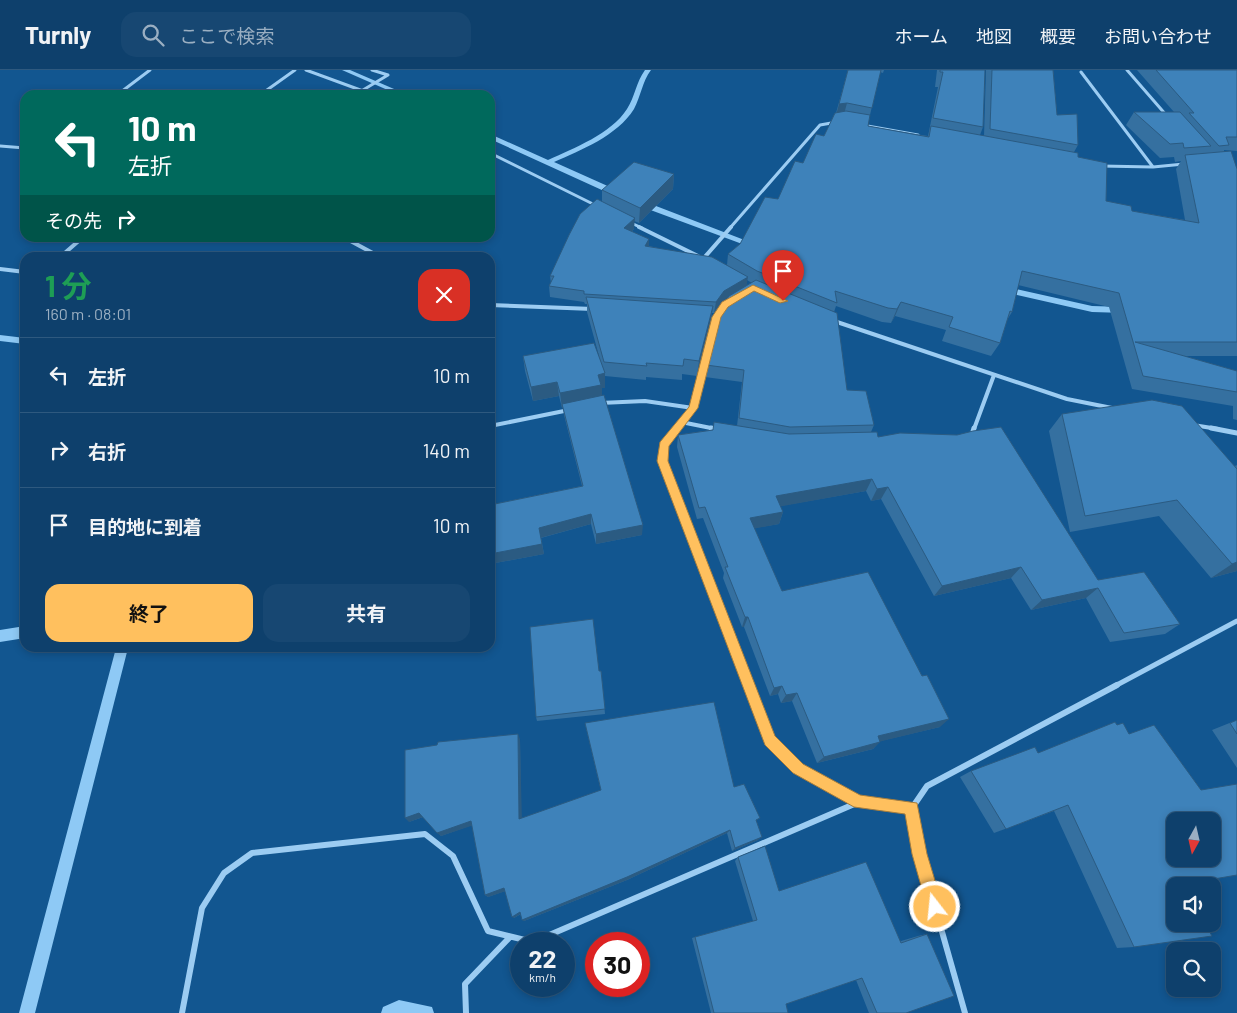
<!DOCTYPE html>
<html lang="ja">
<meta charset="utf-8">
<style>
:root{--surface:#0e406c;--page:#174772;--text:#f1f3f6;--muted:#9bafc2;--line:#2e597f;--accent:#ffc05e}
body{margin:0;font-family:Barlow,"Noto Sans JP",sans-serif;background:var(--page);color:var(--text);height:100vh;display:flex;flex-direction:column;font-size:19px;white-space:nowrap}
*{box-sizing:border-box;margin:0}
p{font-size:16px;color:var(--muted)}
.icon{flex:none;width:28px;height:28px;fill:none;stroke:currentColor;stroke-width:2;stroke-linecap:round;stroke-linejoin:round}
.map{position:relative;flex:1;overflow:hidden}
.details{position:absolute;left:20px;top:182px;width:475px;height:400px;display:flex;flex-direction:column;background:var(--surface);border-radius:15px;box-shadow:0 2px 8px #0003,0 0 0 1px var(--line)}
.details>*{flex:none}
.top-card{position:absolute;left:20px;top:20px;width:475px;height:152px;border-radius:15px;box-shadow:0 2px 8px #0003,0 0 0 1px var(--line);background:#00695c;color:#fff;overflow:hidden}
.needle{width:32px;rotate:188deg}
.buttons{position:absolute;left:1166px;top:742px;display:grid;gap:10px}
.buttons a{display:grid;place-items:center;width:55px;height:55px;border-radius:10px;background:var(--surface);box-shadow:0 2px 8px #0003,0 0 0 1px var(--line);font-size:25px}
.speed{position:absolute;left:510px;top:862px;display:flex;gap:10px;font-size:25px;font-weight:700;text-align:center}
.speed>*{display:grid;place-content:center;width:65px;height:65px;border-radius:50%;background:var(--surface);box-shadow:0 2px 8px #0003,0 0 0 1px var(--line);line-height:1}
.speed small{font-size:12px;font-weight:400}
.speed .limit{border:8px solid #d22;background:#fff;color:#111}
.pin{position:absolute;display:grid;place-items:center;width:42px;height:42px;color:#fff;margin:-51px -21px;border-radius:50% 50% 50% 0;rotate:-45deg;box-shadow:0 0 5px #0007}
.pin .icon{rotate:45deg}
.me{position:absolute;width:55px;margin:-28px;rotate:344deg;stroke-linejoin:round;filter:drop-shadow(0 0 4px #0008)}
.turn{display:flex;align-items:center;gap:18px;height:105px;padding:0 25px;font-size:22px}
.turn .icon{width:65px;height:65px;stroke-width:2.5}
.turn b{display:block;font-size:35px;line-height:42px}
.then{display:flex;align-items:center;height:48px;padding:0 25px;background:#0003;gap:10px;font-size:19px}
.round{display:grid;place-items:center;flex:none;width:52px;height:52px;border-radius:15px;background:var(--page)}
.overview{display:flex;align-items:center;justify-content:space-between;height:85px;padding:0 25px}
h1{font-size:30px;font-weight:700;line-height:38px;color:#1e9e55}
.action{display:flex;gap:10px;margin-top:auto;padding:10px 25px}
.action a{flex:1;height:58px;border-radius:15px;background:var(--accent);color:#111;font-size:20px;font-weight:700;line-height:58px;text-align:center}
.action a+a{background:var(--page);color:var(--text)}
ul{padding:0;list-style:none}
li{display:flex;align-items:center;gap:15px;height:75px;padding:0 25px;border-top:1px solid var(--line)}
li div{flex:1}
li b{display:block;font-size:19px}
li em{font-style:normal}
header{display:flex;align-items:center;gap:30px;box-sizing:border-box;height:70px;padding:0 25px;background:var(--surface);border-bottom:1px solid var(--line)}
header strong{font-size:24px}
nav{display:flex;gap:28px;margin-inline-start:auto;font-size:18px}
.search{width:350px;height:45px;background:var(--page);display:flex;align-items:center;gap:12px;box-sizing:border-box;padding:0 18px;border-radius:15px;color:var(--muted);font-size:19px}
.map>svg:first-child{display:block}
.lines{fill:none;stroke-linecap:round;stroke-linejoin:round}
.stream{fill:#8ec9f5;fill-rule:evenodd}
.street-far3{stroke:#9cccf2;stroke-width:3}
.street-far2{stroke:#9cccf2;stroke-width:4}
.street-far1{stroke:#9cccf2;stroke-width:5}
.street{stroke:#9cccf2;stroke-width:6}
.wall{fill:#3570a0;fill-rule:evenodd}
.shaded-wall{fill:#2b5b82}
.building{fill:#3e82ba;stroke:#2b5b82;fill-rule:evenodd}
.route{fill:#ffc05e;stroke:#a67d3d}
</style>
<header>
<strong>Turnly</strong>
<div class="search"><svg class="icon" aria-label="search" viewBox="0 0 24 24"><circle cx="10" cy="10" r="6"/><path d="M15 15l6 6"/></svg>ここで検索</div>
<nav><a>ホーム</a><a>地図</a><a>概要</a><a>お問い合わせ</a></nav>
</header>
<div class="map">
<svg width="1237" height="943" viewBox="0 0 1237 943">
<rect width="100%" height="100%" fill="#125690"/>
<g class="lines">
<path class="stream" d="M342,0h8l58,25h-9z
M645,0h6c-9,12 -10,26 -17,39 -17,27 -53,41 -80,53l67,30v4h-6l-125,-57v-5l58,26c26,-12 63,-26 79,-51 8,-12 9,-27 18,-39z
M637,131h6l117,45 -7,2 -116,-43z
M1003,216l89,20 33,1 4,3 -4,3 -33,-1 -92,-21 -1,-2z
M0,265l25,3v6l-25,-3z
M25,556v12l-25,4v-12z
M116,578h12l-93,365h-16z
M399,930l33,7 2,6h-53l2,-6z"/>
<path class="street-far3" d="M306,0l68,25
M1127,0l40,46
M1081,2l72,95 31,-3
M363,20l25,-15 -16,-5
M117,25l33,-25
M260,25l35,-25
M862,55l56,10
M0,76l25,2
M490,83l107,53
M1101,96l52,1
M629,152l13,6
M730,158l90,-103 17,-3"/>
<path class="street-far2" d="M639,157l59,29
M345,168l37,20
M59,188l23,-20
M703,189l28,-32
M0,199l25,3
M490,235l103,4
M834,251l233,78 45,9
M600,333l45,-2 48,7
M681,352l35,7
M1193,355l25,4
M490,356l79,-16
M676,359l17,-21 23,-91
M974,359l20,-54"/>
<path class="street-far1" d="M677,358l-13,17 -1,16 86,225
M711,358l8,2
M1211,358l26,5
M972,365l2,-7
M1115,616l122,-65"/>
<path class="street" d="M749,615l21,55 28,28 61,34
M182,943l20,-105 22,-35 28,-20 173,-19 28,22 35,75 45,11 326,-140 53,6
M466,943l-1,-29 45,-47
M965,943l-45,-159 -8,-46 15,-22 190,-101"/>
</g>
<path class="wall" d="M848,0h36l-1,3 -3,-1 -10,43 -2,11 60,10 10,-49h-3l2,-17h48l-2,57 -3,8 4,1 2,-66h67l4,45 21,30 -4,7 32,49 26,10 53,9 -9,-51 5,-8 -6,1 -1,-5 -14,1 -34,-33 8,-13h40l-37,-42h100v81l-13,-1v2l13,17v187h-54l54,15v49l-4,-1v-13l-101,-17 -23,-82 -91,-22 -6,27 -5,8 -7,23 -9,13 -49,-15 4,-11 -51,-14 -4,7 -9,-1 -46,-16 -2,6 13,78 27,35 -3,7 227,148 82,44 -15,10 -55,8 -24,-44 -55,12 -20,-32 -77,18 -53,-97 -10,2 -5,-10 -86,15 3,6 -4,12 -25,4 28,63 158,136 -60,14 -7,8 -56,14 -25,-62 -11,2 -3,-9 -8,2 -26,-69h-2l-19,-49 1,-5 -21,-55 -6,1 -20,-72 1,-12 59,-9 5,-44 -37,-5 1,-12 21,-66 -4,3 -9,11h-2l-1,7 -14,56 -15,-2v6l-36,-3v3l-41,-4v12h-3v8l40,139 -46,9 -5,-20 -50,14 3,16 -54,10v-59l92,-19 -18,-71 -1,-8 -1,1 -3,-12 -26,5 -8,-30 -2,-15h76l-12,-44v-8h-2l-1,-2 -34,-5 -1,-11 2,-3 -1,-7 52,-74v-12l72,-16 -1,15 -34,34 -5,-2v8l-2,2 17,15 78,19 1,-11 12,-10 38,-45 46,-63 12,-23zM747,210l5,3 -6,3z
M1062,344l173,52 2,-1v106l-26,7 -52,-62 -89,16 -21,-101z
M599,601h2l4,43 -68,7 -1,-4z
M1237,650v48l-25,-38z
M585,653l149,64 23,35 1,18 -26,11 -5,-18 -100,47 -103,41 -3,-7 -7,4 -9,-27 -17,6 -3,-2 -13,-70 -31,11 -18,-19 -14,5 111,-83 1,80 80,-28z
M1038,683l147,131 -51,63 -17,1 -63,-137 -60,22 -34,-56 11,-6z
M738,787l41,34 122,50 17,-5 9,-2 -21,79h-37l-13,-33 -70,24 2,9h-77l-19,-75 3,-1 58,-16 -18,-60z"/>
<path class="shaded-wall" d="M847,33l-4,15 -8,1 4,-15z
M674,104l-1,15 -34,34 1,-15z
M635,148l-1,11 -10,10v-11z
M649,169v10l-4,-3z
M748,207l-2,11 -23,14 -9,11 2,-11 8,-11z
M901,232l-6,14 -4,7 6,-14z
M713,236l-2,14 -14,56 2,-15z
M605,303v15h-3v11l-40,5 1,3 -1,1 -2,-15 38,-18z
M557,312l2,14 -26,5 -2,-14z
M872,409l-6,12 -94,17 4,-12z
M888,417l-7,12 -10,2 6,-12z
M783,442l-4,12 -32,6 3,-12z
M591,444v10l-51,14 -1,-10z
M643,455l-1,10 -46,9v-10z
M542,474l2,10 -54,10v-10z
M1237,492v9l-26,7 21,-14z
M1021,497l-10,11 -77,18 8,-10z
M1098,518l-12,10 -55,12 11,-10z
M745,547h3l-4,10h-2z
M782,616l-4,8 -8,2 4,-8z
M797,623l-5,8 -11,2 5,-8z
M949,649l-9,8 -70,17 8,-8z
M518,664l2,5 2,84 -3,-4z
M880,672l-7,7 -56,14 7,-6z
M419,743l4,4 -14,5 -4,-4z
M471,751l3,4 -33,11 -4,-3z
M730,760l-3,3 -100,47 -103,41 -2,-1z
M762,767l-4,3 -26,11 3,-3z
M504,818l2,3 -18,6 -3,-2z
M520,842l2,1 -8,5 -2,-1z"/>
<path class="building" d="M848,0h33l-9,38 -25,-5 -8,1z
M940,0h45l-2,57 -50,-9 10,-46h-3z
M992,0h61l4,45 20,-1 1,31 -88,-16z
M1156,0h81v67h-11l3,8 -10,1 -30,-33h5z
M846,41l24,4 -2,11 61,11 2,-11 147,27v4l29,6 -1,38 25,5 1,5 67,12 -14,-68 46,-4 6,18v173h-102l102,29v21l-94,-16 -24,-83 -97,-22 -10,41 -2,-1 -10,32 -51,-16 4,-10 -52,-15 -4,7 -9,-1 -53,-17 2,12 -80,-32 -29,-17 12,-10 25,-47 13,2 17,-38 8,2 13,-29 8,2 11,-23z
M1134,42h46l31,34 -27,2 -1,-5 -13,1z
M634,92l40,12 -34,34 -38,-18z
M597,129l38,19 -11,10 25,11 -4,7 67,11 36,20 -24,14 -8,11 -132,-8v-3l-35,-5 5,-10h-4l19,-41 11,-21z
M756,210l81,33 10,77 19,1 8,34 -84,2 -51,-9 5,-48 -38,-5 15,-58 8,-11z
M586,227l127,9 -14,55 -15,-2 -1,7 -37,-3 1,3 -43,-4z
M594,273l11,30 -7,2 3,10 -41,8 -3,-11 -26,5 -8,-31z
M604,325l39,130 -47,9 -5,-20 -52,14 3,16 -52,10v-49l93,-19 -21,-82z
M1152,330l30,6 55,63v93l-5,2 -55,-64 -92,16 -23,-102z
M714,352l75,12 88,-2 1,5 22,-4 57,2 16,-4 28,-4 97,153 46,-8 36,52 -56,9 -26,-45 -56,12 -21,-33 -79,19 -54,-99 -11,2 -5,-10 -96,17 7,16 -33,6 32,73 86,-19 54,104 5,-1 22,44 -71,17 2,6 -56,15 -27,-64 -11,2 -4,-9 -8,2 -26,-71h-3l-20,-50h3l-23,-60 -6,1 -21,-73 35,-5z
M593,549l6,52h2l4,38 -69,8 -6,-90z
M714,632l20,85 10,-3 16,34 -4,2 6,17 -27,11 -5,-18 -103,47 -105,43 -2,-8 -8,5 -8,-29 -19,7 -14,-74 -34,12 -18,-20 -14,5v-68l32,-5 1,-3 80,-8 1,85 82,-29 -16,-67z
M1237,650v14l-7,-11z
M1115,652l2,3 6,-2 6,11 25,-9 47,65 36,-6v91l-52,9 1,2h-11v38h30l7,12 -78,11 -66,-142 -62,24 -35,-58 64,-24 3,6zM1175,751h37v38h-37z
M765,776l14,45 87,-29 35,81 26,-9 27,62 -48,17h-29l-15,-35 -76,26 2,9h-74l-19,-76 62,-17 -19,-63z"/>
<path class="route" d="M753,215l35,16 -8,2 -26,-12 -26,16 -7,10 -23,91 -29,38 -1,15 107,275 28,28 57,31 57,8 10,51 16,53 -3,5 -5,3 -6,-3 -2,-5 -15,-53 -7,-40 -51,-7 -61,-34 -28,-28 -108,-284 3,-19 29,-35 23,-90 10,-15z"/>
</svg>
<div class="buttons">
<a><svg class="needle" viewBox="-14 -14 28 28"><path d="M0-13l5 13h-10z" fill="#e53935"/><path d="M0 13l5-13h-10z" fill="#9bafc2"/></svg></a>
<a><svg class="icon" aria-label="sound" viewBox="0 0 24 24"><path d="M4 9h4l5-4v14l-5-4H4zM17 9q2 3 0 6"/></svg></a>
<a><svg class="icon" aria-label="search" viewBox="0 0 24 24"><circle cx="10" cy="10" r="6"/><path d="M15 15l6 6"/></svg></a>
</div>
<div class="speed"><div>22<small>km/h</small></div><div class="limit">30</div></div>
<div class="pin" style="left:783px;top:231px;background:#d93025"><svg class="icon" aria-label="arrive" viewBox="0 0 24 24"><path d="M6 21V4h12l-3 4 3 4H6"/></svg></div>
<svg class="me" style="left:935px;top:837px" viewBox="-20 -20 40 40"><circle r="17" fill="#ffc05e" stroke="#fff" stroke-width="3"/><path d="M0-11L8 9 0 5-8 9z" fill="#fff"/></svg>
<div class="top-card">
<div class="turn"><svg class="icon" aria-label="left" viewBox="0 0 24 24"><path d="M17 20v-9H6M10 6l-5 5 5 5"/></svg><div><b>10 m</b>左折</div></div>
<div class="then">その先<svg class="icon" aria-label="right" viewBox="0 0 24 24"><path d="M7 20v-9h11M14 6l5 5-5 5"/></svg></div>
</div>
<section class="details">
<div class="overview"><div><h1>1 分</h1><p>160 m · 08:01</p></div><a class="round" style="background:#d93025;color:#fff"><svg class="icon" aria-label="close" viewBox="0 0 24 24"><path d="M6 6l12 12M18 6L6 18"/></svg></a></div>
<ul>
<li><svg class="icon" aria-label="left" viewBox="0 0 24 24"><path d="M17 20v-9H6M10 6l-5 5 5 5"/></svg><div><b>左折</b></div><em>10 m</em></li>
<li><svg class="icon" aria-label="right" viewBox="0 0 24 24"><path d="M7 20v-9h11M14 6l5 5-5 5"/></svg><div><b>右折</b></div><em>140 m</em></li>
<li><svg class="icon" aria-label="arrive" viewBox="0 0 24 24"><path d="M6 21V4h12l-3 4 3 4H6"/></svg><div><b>目的地に到着</b></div><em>10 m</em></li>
</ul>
<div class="action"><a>終了</a><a>共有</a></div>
</section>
</div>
